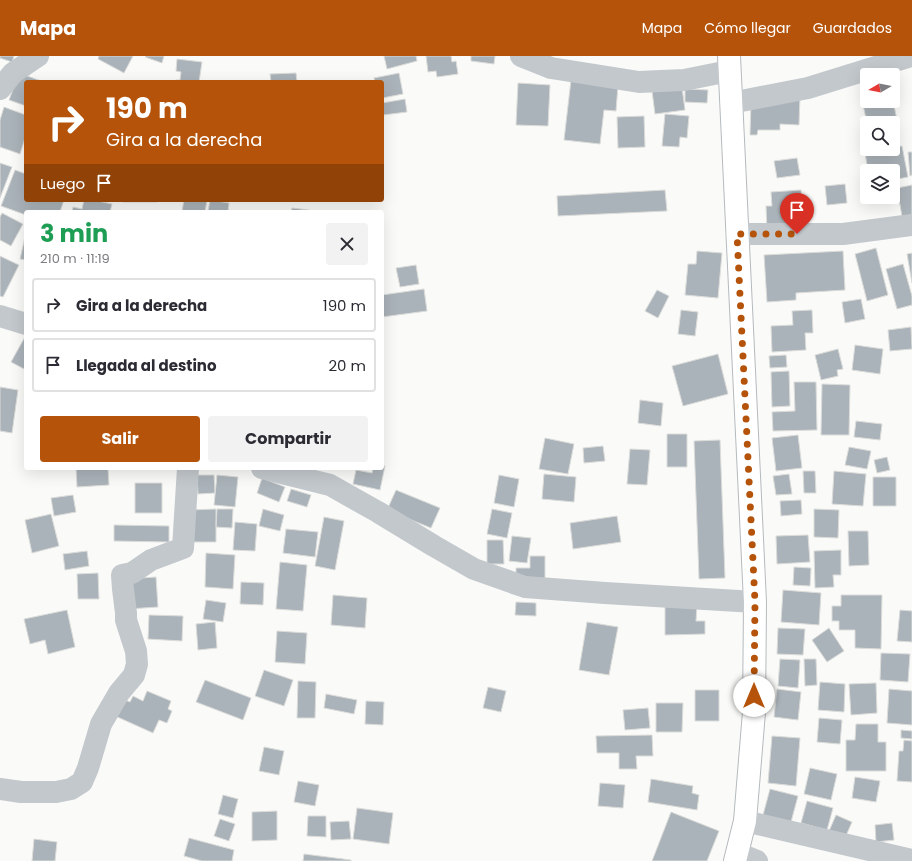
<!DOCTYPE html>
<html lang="es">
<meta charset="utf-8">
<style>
:root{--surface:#fff;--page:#f2f2f3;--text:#2b2b33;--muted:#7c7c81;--line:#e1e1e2;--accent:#b45309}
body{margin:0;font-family:Poppins,sans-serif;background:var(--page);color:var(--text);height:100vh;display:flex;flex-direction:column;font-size:15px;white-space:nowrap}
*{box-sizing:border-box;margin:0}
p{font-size:13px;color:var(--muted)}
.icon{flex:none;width:22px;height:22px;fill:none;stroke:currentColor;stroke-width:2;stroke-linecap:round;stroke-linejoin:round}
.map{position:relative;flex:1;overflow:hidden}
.drawer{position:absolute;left:24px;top:154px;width:360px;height:260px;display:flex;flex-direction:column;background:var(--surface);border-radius:4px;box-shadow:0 4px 16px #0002}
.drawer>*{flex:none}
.hud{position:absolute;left:24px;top:24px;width:360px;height:122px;border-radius:4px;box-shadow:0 4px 16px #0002;background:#b45309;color:#fff;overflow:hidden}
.needle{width:26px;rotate:260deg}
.tools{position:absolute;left:860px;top:12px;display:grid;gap:8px}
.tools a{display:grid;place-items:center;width:40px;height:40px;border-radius:4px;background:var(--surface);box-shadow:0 4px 16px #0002;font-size:20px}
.pin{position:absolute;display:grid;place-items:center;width:34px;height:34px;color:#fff;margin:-41px -17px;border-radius:50% 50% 50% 0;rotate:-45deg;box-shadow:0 0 4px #0007}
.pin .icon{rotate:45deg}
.me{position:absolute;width:44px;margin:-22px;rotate:0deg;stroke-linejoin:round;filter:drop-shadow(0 0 3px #0008)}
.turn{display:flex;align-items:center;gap:14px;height:84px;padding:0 16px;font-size:18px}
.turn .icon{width:52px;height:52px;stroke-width:2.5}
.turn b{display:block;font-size:28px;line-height:34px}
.then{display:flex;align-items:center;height:38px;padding:0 16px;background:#0003;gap:8px;font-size:15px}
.round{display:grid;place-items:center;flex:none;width:42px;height:42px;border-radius:4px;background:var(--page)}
.overview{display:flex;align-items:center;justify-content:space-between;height:68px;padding:0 16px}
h1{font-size:24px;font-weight:700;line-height:30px;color:#1e9e55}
.primary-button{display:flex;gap:8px;margin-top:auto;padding:8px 16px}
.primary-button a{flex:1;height:46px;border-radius:4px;background:var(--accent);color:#fff;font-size:16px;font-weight:700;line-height:46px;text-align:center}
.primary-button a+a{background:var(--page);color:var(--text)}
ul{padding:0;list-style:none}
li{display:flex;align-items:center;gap:12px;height:54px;margin:0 8px 6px;padding:0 8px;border:2px solid var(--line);border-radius:4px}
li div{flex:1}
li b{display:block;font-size:15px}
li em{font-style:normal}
header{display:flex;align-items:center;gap:24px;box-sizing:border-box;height:56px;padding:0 20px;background:var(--accent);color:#fff}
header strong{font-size:19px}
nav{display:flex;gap:22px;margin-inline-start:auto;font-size:14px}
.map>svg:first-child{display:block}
.building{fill:#aab3b9;stroke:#dcdcda}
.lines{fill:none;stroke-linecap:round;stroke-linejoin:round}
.major-casing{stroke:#b5babe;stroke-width:24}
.minor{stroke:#c3c8cc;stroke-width:22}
.major{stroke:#fff;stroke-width:22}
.route{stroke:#b45309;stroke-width:7;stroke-dasharray:0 12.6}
</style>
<header>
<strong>Mapa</strong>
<nav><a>Mapa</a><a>Cómo llegar</a><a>Guardados</a></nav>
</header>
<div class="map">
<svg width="912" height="805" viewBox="0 0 912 805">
<rect width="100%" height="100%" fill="#fafaf8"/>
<path class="building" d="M0,0h14l-2,6 -12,-4z
M99,0h34l-9,17 -26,-14z
M146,0h18l-2,7 -17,-6z
M384,0h32l1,5 -30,8z
M426,0h25l1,6 4,-1 2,13 -21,3 -1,-6 -8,1z
M471,0h24l-1,8 -23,-3z
M177,3l25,3 -3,20h-23v-2h4l1,-8 -5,-1z
M19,17l25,9h-18v24l-17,-6z
M296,17l1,9h-26l-1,-8z
M399,17l4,21 -21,4v-16h-7l-1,-4z
M571,24l47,5 -2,26 -12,-1 -4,34 -36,-4z
M518,27l32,2 -2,41 -32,-1z
M682,31l3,23 -30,4 -3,-23z
M685,33l23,1 -1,13 -22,-1z
M800,40l-1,29 -19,-1v6h-22l-1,5h-7l1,-33z
M405,43l2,13 -24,3 -1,-12z
M881,45h12l6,28 -6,2v-8h-26l-4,-18z
M4,51l22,8v20l-6,19 -20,-7v-27z
M665,58l24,2 -2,22 -7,-1 -1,10 -17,-1z
M644,60l1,31 -27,1 -1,-31z
M902,90l6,31 -15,3v-9h-25l-3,-18 19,-4h9v-2z
M908,96h4v23l-2,1z
M797,102l3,17 -23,3 -3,-17z
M0,107l12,4 -12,31z
M15,114l11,4v26h38l-4,12h-34v3l-25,-9z
M845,128l2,19 -20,2 -2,-19z
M912,129v35l-9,2 -6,-34z
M665,134l2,21 -109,5 -1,-20z
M801,134l2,38 -36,2 -1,-24h6l-1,-14z
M84,144h9l19,4 -2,8h-38l1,-5 9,2z
M123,144h34v2h-34z
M184,144h23l-2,12 -23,-1z
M210,144l19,3 -1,9h-20z
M292,152l17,2 -1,2h-17z
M2,157l21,11 -12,22 -11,-6v-23z
M25,181h1v23l-6,-1z
M876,192l12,47 -21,6 -12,-47z
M697,195l25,2 -4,45 -33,-3 3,-31h8z
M843,195l2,39 -49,3v7l-29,2 -3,-47z
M912,197v30l-5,-29z
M0,200l19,9 -16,32 -3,-1z
M903,208l9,32v9l-15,4 -11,-40z
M416,209l3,19 -19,3 -4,-19z
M424,233l3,22 -45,6v-22z
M657,234l12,6 -11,22 -13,-7z
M861,243l4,20 -20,4 -3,-21z
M681,254l17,2 -3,24 -17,-2z
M812,254l1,23h-8l1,17 -34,2 -1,-26 22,-1 -1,-14z
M911,271l1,22 -22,2 -2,-21z
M26,279v35l-15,-8z
M855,289l28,4 -3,25 -28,-4z
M838,293l5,20 -6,1 1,6 -17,4 -6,-25z
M718,298l10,40 -45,12 -11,-40z
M786,299l1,12 -17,1 -1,-12z
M789,315l1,35 -18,1 -1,-35z
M794,326h22l1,48 -44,1 -1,-19 23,-1z
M822,328l28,1 -1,50h-28z
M0,331l18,3 -6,43 -12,-2z
M640,344l23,3 -2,23 -23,-3z
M856,365l26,3 -2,16 -26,-3z
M667,378h20v33h-20z
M798,379l4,33 -26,3 -4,-33z
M545,382l29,6 -6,30 -29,-5z
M720,384l5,138 -26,1 -5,-138z
M603,390l2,15 -21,2 -1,-15z
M849,391l22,4 -4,18 -22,-4z
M630,393l20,1 -3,35 -20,-1z
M887,401l3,13 -13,3 -3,-13z
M382,410h3l-5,24 -27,-6 3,-14 16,3 1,-5h9z
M76,412h32l1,17 -32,2z
M803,415h12l1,22h-12z
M834,415l32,3 -3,32 -31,-2z
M544,418l32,3 -2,25 -32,-3z
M789,418l3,20 -16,1 -3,-19z
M197,419h17l1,18 -17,1z
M217,419l21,2 -3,30 -21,-2z
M499,419l20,4 -5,28 -20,-4z
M873,421h23v29h-23z
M262,422l23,9 -6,15 -22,-9z
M135,427h27v30h-27z
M291,433l20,6 -4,12 -20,-6z
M396,434l44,18 -9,20 -44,-18z
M73,439l3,17 -22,4 -3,-18z
M801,444l1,14 -21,2 -1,-15z
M216,453v33h-28v-32z
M217,453h16l-1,19 -16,-1z
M263,453l21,6 -4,16 -21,-5z
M492,453l20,4 -5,25 -20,-4z
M814,453l25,1 -1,28 -24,-1z
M51,458l8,32 -27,7 -7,-33z
M617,460l4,26 -48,7 -3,-26z
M324,461l20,4 -9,49 -20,-4z
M235,466l22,2 -2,27 -22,-1z
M114,469l55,1v16l-55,-1z
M286,473l32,3 -3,25 -32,-4z
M848,475h20l1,34 -20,1z
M808,479l2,27 -33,2 -1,-28z
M512,480l19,2 -4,25 -18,-2z
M487,484h16l1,24h-17z
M841,494v25h-8l1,12 -19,1 -1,-37z
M87,495l2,15 -24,4 -2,-16z
M206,497l29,2 -2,34 -28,-2z
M530,500h15v24l-29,1v-13h14z
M280,506l27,3 -4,46 -27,-2z
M794,511l17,1 -1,18 -17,-1z
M98,517l1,26h-21l-1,-25z
M156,521l2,30 -30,2 -2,-30z
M241,526l23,1 -1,22 -23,-1z
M783,534l38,3 -2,32 -38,-3z
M333,539l34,3 -2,30 -34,-3z
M841,539h41l-1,54 -26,-1v-18h-16v-9h-7v-15h9z
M206,544l20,3 -3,19 -20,-3z
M516,546l20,1v13l-21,-1z
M697,549l-1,16h9v13l-40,1v-29z
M67,554l8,37 -27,7 -3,-14 -15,4 -6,-25z
M900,554l12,1v31l-15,-1z
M149,559l34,1 -1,25 -34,-2z
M215,566l2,26 -19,2 -2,-26z
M587,566l31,5 -9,48 -30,-5z
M778,572l27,1 -2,26 -26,-1z
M829,572l15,23 -17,11 -15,-22z
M277,575l30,2 -2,31 -30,-2z
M881,597l29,1 -2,28 -28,-2z
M780,603l20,1 -2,28 -20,-2z
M804,603h12l1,26 -12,1z
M264,614l29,10 -9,26 -29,-10z
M205,624l46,18 -8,22 -47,-18z
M298,625l18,1 -1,36h-18z
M820,626l25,2 -1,28 -26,-2z
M876,627l1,30 -26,2 -2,-31z
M488,631l18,4 -5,21 -18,-4z
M777,633l24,3 -3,28 -24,-3z
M889,633l23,2v34l-25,-2z
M695,634h24v31h-24z
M147,635l24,10 -3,8 4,2 -5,12 -8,-3 -6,13 -40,-18 7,-17 10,4 3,-6 10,5z
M326,638l31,6 -3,14 -30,-6z
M366,645l18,1 -1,23 -18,-1z
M656,647h27l-1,29h-26z
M648,652l2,20 -25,2 -2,-20z
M819,662l23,2 -2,24 -23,-2z
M856,668h22v18h8v29h-40v-31h9z
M901,674l11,1v8l-11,-1z
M652,679l1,21h-17l1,13h-18v-16h-22l-1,-17z
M772,680l28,2 -4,48 -28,-3z
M904,684l8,1v41l-15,-1 2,-30h4z
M264,691l20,4 -5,24 -20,-4z
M810,712l27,6 -6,26 -27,-6z
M855,721l25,4 -4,21 -24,-4z
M651,723l42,7 -1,7 7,2 -2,15 -49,-8z
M298,725l21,4 -4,21 -21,-4z
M600,727l25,2 -2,23 -25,-2z
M770,733l28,7 -7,26 -28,-7z
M223,739l15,4 -5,19 -15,-4z
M807,745l26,7 -6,22 -26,-7z
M357,752l36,5 -4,31 -36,-5z
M277,755v29l-25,1v-29z
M671,756l48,19 -12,30h-55z
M836,759l16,7 -7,16 -16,-7z
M308,760h18v21l-19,-1z
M220,763l15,5 -6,17 -15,-5z
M349,765l2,18 -20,1 -1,-18z
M892,767l2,17 -18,2 -1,-17z
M189,782l45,12 -2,11h-30l-18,-5z
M34,783l23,3 -2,19h-23z
M304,798l47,6v1h-48z"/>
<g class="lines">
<g class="major-casing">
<path id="major" d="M729,0l26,546 -1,110 -9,109 -10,40"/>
</g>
<path class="minor" d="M521,0l30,12 88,14 45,-2 45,-9
M0,33l13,-16 25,-17
M731,47l77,-15 103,-32
M737,178h106l69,-9
M0,260l26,8
M262,412l68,17 48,27 56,34 40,23 51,18 80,6 150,9
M0,733l21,3h35l15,-3 11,-7 6,-14 13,-44 18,-31 15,-18 3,-11 -1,-13 -10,-31v-7l-3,-24 -1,-14 10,-2 19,-13 32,-12 5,-80
M745,765l167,39
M737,797l20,8"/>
<use href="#major" class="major"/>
</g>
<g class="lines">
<path class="route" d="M754,640l1,-94 -18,-368h60"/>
</g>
</svg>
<div class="tools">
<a><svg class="needle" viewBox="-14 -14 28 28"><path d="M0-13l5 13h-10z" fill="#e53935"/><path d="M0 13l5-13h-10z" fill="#7c7c81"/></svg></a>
<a><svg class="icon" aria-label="search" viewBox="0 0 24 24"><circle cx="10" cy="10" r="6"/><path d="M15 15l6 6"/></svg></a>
<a><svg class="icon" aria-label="layers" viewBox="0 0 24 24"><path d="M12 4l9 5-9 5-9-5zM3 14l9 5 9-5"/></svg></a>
</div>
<div class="pin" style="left:797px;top:178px;background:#d93025"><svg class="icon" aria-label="arrive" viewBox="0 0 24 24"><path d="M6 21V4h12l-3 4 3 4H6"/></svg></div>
<svg class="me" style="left:754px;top:640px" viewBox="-20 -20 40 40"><circle r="19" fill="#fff"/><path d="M0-13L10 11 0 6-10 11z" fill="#b45309"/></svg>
<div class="hud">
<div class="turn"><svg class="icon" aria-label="right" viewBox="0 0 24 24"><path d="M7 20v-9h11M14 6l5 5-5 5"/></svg><div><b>190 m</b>Gira a la derecha</div></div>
<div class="then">Luego<svg class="icon" aria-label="arrive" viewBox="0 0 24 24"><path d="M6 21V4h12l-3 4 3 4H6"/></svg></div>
</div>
<section class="drawer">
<div class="overview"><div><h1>3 min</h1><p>210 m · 11:19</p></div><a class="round"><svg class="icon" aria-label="close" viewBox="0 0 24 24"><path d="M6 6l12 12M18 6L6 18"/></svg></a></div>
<ul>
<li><svg class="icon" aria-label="right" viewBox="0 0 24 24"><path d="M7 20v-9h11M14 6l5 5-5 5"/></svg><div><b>Gira a la derecha</b></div><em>190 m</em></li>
<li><svg class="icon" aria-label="arrive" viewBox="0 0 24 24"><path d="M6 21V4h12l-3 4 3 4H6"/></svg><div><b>Llegada al destino</b></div><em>20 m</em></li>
</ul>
<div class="primary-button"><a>Salir</a><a>Compartir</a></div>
</section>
</div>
